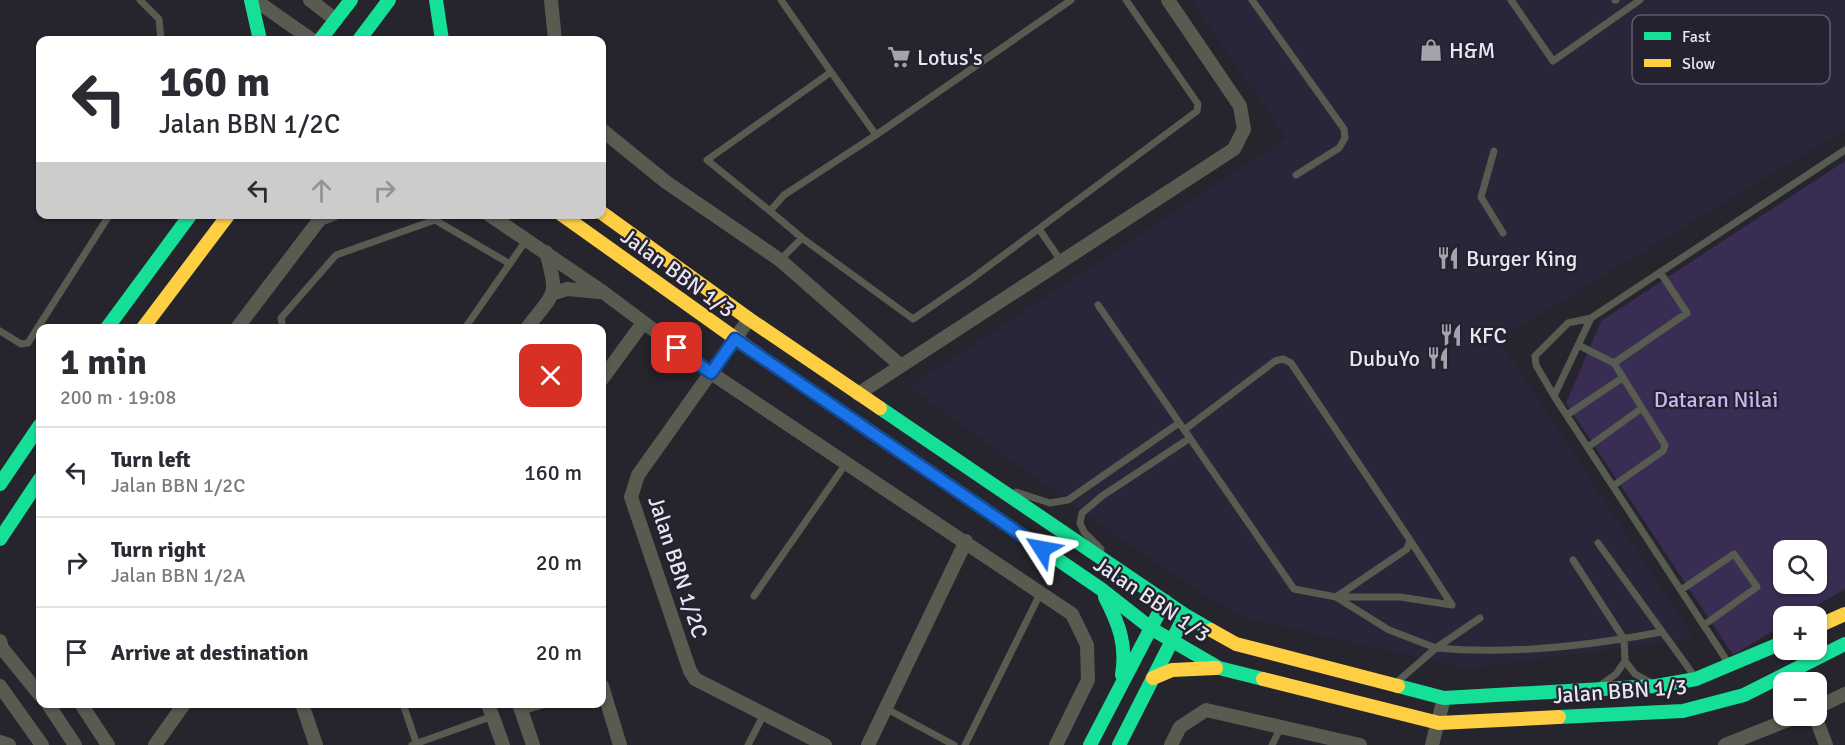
<!DOCTYPE html>
<meta charset="utf-8">
<style>
:root{--surface:#fff;--page:#f7f7f7;--text:#2b2b33;--muted:#7c7c81;--line:#e1e1e2}
body{margin:0;font-family:Signika,sans-serif;background:var(--page);color:var(--text);height:100vh;display:flex;flex-direction:column;font-size:22px;white-space:nowrap}
*{box-sizing:border-box;margin:0}
p{font-size:20px;color:var(--muted)}
.icon{flex:none;width:33px;height:33px;fill:none;stroke:currentColor;stroke-width:2;stroke-linecap:round;stroke-linejoin:round}
.map{position:relative;flex:1;overflow:hidden}
.panel{position:absolute;left:36px;top:324px;width:570px;height:384px;display:flex;flex-direction:column;background:var(--surface);border-radius:12px;box-shadow:0 2px 4px #0004}
.panel>*{flex:none}
.top-card{position:absolute;left:36px;top:36px;width:570px;height:183px;border-radius:12px;box-shadow:0 2px 4px #0004;background:#fff;color:var(--text);overflow:hidden}
.fabs{position:absolute;left:1773px;top:540px;display:grid;gap:12px}
.fabs a{display:grid;place-items:center;width:54px;height:54px;border-radius:12px;background:var(--surface);box-shadow:0 2px 4px #0004;font-size:30px}
.pin{position:absolute;display:grid;place-items:center;width:51px;height:51px;color:#fff;margin:-26px;border-radius:12px;box-shadow:0 3px 9px #0006}
.me{position:absolute;width:66px;margin:-33px;rotate:304deg;stroke-linejoin:round;filter:drop-shadow(0 0 4px #0008)}
.turn{display:flex;align-items:center;gap:21px;height:126px;padding:0 24px;font-size:27px}
.turn .icon{width:78px;height:78px;stroke-width:2.5}
.turn b{display:block;font-size:42px;line-height:51px}
.lanes{display:flex;align-items:center;height:57px;padding:0 24px;background:#0003;justify-content:center;gap:30px;direction:ltr}
.lanes .off{opacity:.35}
.round{display:grid;place-items:center;flex:none;width:63px;height:63px;border-radius:12px;background:var(--page)}
.headline{display:flex;align-items:center;justify-content:space-between;height:102px;padding:0 24px}
h1{font-size:36px;font-weight:700;line-height:45px}
ul{padding:0;list-style:none}
li{display:flex;align-items:center;gap:18px;height:90px;padding:0 24px;border-top:2px solid var(--line)}
li div{flex:1}
li b{display:block;font-size:22px}
li em{font-style:normal}
.map>svg:first-child{display:block}
.built{fill:#2b2539}
.green{fill:#392d53;fill-rule:evenodd}
.lines{fill:none;stroke-linecap:round;stroke-linejoin:round}
.lane{stroke:#585b50;stroke-width:7}
.street{stroke:#585b50;stroke-width:14}
.fast{stroke:#16e098;stroke-width:14}
.slow{stroke:#ffcf43;stroke-width:14}
.route-casing{stroke:#114b97;stroke-width:15}
.route{stroke:#1a73e8;stroke-width:10}
.labels{text-anchor:middle;dominant-baseline:central;stroke-width:4.5;stroke-linejoin:round;paint-order:stroke}
.poi-label{font-size:22px;fill:#e8e6f0;stroke:#252130;text-anchor:start}
.street-label{font-size:22px;fill:#e8e6f0;stroke:#252130}
.park-label{font-size:22px;fill:#c7b5f5;stroke:#252130}
.key{fill:#252130;stroke:#605c6a;stroke-width:1.5}
.key-label{font-size:16px;fill:#e8e6f0}
</style>
<div class="map">
<svg width="1845" height="745" viewBox="0 0 1845 745">
<rect width="100%" height="100%" fill="#26242c"/>
<path class="built" d="M1191,0h654v130l-346,209 195,299 -228,31 -215,-50 -47,-24 -92,-62 -203,-146 377,-249z"/>
<path class="green" d="M1845,161v428l-46,27h-15l-1,9 -50,30 -167,-252 35,-82zM1784,550h32v34h-32z"/>
<g class="lines">
<path class="lane" d="M140,0l19,19 2,21
M781,0l50,72
M1071,0l-195,135 -92,60 -14,16 32,27 111,81 57,-39 227,-169 1,-7 -72,-104
M1252,0l92,129 1,9 -6,10 -43,27
M1511,0l42,61 87,-61
M1615,0h1
M1494,151l-13,46 22,36
M770,211l-63,-51 124,-88 45,63
M1039,229l22,32
M780,260l22,-22
M1098,305l196,284 42,8 71,-48 3,-9 -119,-177 -8,-4 -8,2 -91,69
M283,328l-2,-10 55,-63 99,-35 75,44
M465,328l62,-89
M0,331l21,13 7,-1 82,-129
M1578,345l36,18 73,-50 -27,-41
M1554,396l37,-78
M1567,415l55,-37
M1588,447l54,-39
M1613,486l50,-35 2,-6 -51,-82
M1016,492l34,11 18,-3 111,-77
M1598,543l97,134
M1101,549l-17,-17 -4,-9 2,-10 20,-17 88,-58
M1573,560l51,79 1,22 10,13 13,7
M1681,590l53,-36 23,33 -53,38
M754,596l93,-134
M1336,597h64l52,8 -42,-65
M1336,597l53,33 47,18 -39,34
M1436,648c74,7 152,-2 225,-16
M1436,648l44,-30
M1729,664l-175,-268 -18,-31 -1,-9 33,-33 23,-5 254,-168
M1602,684l14,-10 9,-13
M403,704l14,41
M885,708l69,37
M522,711l24,-7
M412,745l81,-29
M748,745l16,-31
M965,745l76,-153
M1272,745l9,-18"/>
<path class="street" d="M255,0l57,40
M310,0l26,20
M551,0l4,40
M602,130l64,52 114,78 120,105
M488,214l115,78 108,81 361,241 15,31 1,35 -32,65
M554,293l13,-4 32,3
M749,319l-111,156 -7,22 59,174 5,8 130,66
M237,328l83,-109 13,-5
M527,328c28,-37 32,-30 19,-76
M602,379l41,-56
M858,394l376,-245 10,-20 -4,-23 -72,-106
M0,641l2,7 38,47
M0,686l42,59
M602,686l18,59
M48,704l27,41
M81,704l27,41
M302,704l14,41
M488,704l15,41
M519,704l14,41
M1816,708l29,-14
M1815,716l11,29
M0,742l9,3
M155,745l29,-41
M868,745l98,-204
M1171,745l9,-18 26,-17 154,35
M1432,745l12,-47
M1725,745l73,-29"/>
<path class="fast" d="M251,0l9,40
M436,0l6,40
M320,40l31,-40
M359,40l30,-40
M107,328l84,-114
M760,356l341,233 51,40 67,39 44,11
M880,408l305,207 26,15
M0,484l40,-59
M0,539l40,-60
M1105,597c14,27 22,48 17,78
M1398,686l46,12 212,-12 40,-7 88,-37
M1559,717l124,-6 61,-16 101,-51
M1090,745l75,-144
M1119,745l66,-130"/>
<path class="slow" d="M602,213l147,106 131,89
M561,214l199,142
M143,328l86,-114
M1816,627l29,-13
M1211,630l25,14 162,42
M1153,678l19,-8 44,-2
M1263,679l176,44 120,-6"/>
</g>
<g class="lines">
<g class="route-casing">
<path id="route" d="M677,348l34,25 24,-34 307,210"/>
</g>
<use href="#route" class="route"/>
</g>
<defs>
<g id="shop-bare" transform="scale(1.8)"><path d="M-5-2.5h2.3a2.7 3.5 0 0 1 5.4 0H5L5.5 6h-11ZM-1.5-2.5h3a1.5 2.3 0 0 0-3 0Z" fill="#a4a2ab" stroke="#252130" stroke-width="2.5" paint-order="stroke"/></g>
<g id="supermarket-bare" transform="scale(1.8)"><path d="M-6-5.5h2.5l.6 2H6L4.5 2H-2.5L-4.4-4H-6ZM-1.5 3.2a1.3 1.3 0 1 0 .1 0ZM3 3.2a1.3 1.3 0 1 0 .1 0Z" fill="#a4a2ab" stroke="#252130" stroke-width="2.5" paint-order="stroke"/></g>
<g id="restaurant-bare" transform="scale(1.8)"><path d="M-5-6h1v4h1v-4h1v4h1v-4h1v5L-1.5 .5V6h-2V.5L-5-1ZM5-6V6H3V1.5H1.5Q1.5-4 5-6Z" fill="#a4a2ab" stroke="#252130" stroke-width="2.5" paint-order="stroke"/></g>
</defs>
<g fill-rule="evenodd">
<use href="#shop-bare" x="1431" y="50"/>
<use href="#supermarket-bare" x="899" y="57"/>
<use href="#restaurant-bare" x="1448" y="258"/>
<use href="#restaurant-bare" x="1451" y="335"/>
<use href="#restaurant-bare" x="1438" y="358"/>
</g>
<g class="labels">
<g class="poi-label">
<text x="1449" y="50">H&amp;M</text>
<text x="917" y="57">Lotus's</text>
<text x="1466" y="258">Burger King</text>
<text x="1469" y="335">KFC</text>
<text x="1420" y="358" text-anchor="end">DubuYo</text>
</g>
<g class="street-label">
<text transform="translate(678 273) rotate(36)">Jalan BBN 1/3</text>
<text transform="translate(678 567) rotate(72)">Jalan BBN 1/2C</text>
<text transform="translate(1152 599) rotate(34)">Jalan BBN 1/3</text>
<text transform="translate(1620 691) rotate(-4)">Jalan BBN 1/3</text>
</g>
<g class="park-label">
<text x="1716" y="399">Dataran Nilai</text>
</g>
</g>
<rect x="1632" y="15" width="198" height="69" rx="9" class="key"/>
<rect x="1644" y="32" width="27" height="8" fill="#16e098"/>
<rect x="1644" y="59" width="27" height="8" fill="#ffcf43"/>
<g class="key-label">
<text x="1682" y="42">Fast</text>
<text x="1682" y="69">Slow</text>
</g>
</svg>
<div class="fabs">
<a><svg class="icon" aria-label="search" viewBox="0 0 24 24"><circle cx="10" cy="10" r="6"/><path d="M15 15l6 6"/></svg></a>
<a>+</a>
<a>−</a>
</div>
<div class="pin" style="left:677px;top:348px;background:#d93025"><svg class="icon" aria-label="arrive" viewBox="0 0 24 24"><path d="M6 21V4h12l-3 4 3 4H6"/></svg></div>
<svg class="me" style="left:1042px;top:549px" viewBox="-20 -20 40 40"><path d="M0-17L14 15 0 8-14 15z" fill="#1a73e8" stroke="#fff" stroke-width="4"/></svg>
<div class="top-card">
<div class="turn"><svg class="icon" aria-label="left" viewBox="0 0 24 24"><path d="M17 20v-9H6M10 6l-5 5 5 5"/></svg><div><b>160 m</b>Jalan BBN 1/2C</div></div>
<div class="lanes"><svg class="icon" aria-label="left" viewBox="0 0 24 24"><path d="M17 20v-9H6M10 6l-5 5 5 5"/></svg><svg class="icon off" aria-label="ahead" viewBox="0 0 24 24"><path d="M12 20V5M6 11l6-6 6 6"/></svg><svg class="icon off" aria-label="right" viewBox="0 0 24 24"><path d="M7 20v-9h11M14 6l5 5-5 5"/></svg></div>
</div>
<section class="panel">
<div class="headline"><div><h1>1 min</h1><p>200 m · 19:08</p></div><a class="round" style="background:#d93025;color:#fff"><svg class="icon" aria-label="close" viewBox="0 0 24 24"><path d="M6 6l12 12M18 6L6 18"/></svg></a></div>
<ul>
<li><svg class="icon" aria-label="left" viewBox="0 0 24 24"><path d="M17 20v-9H6M10 6l-5 5 5 5"/></svg><div><b>Turn left</b><p>Jalan BBN 1/2C</p></div><em>160 m</em></li>
<li><svg class="icon" aria-label="right" viewBox="0 0 24 24"><path d="M7 20v-9h11M14 6l5 5-5 5"/></svg><div><b>Turn right</b><p>Jalan BBN 1/2A</p></div><em>20 m</em></li>
<li><svg class="icon" aria-label="arrive" viewBox="0 0 24 24"><path d="M6 21V4h12l-3 4 3 4H6"/></svg><div><b>Arrive at destination</b></div><em>20 m</em></li>
</ul>
</section>
</div>
